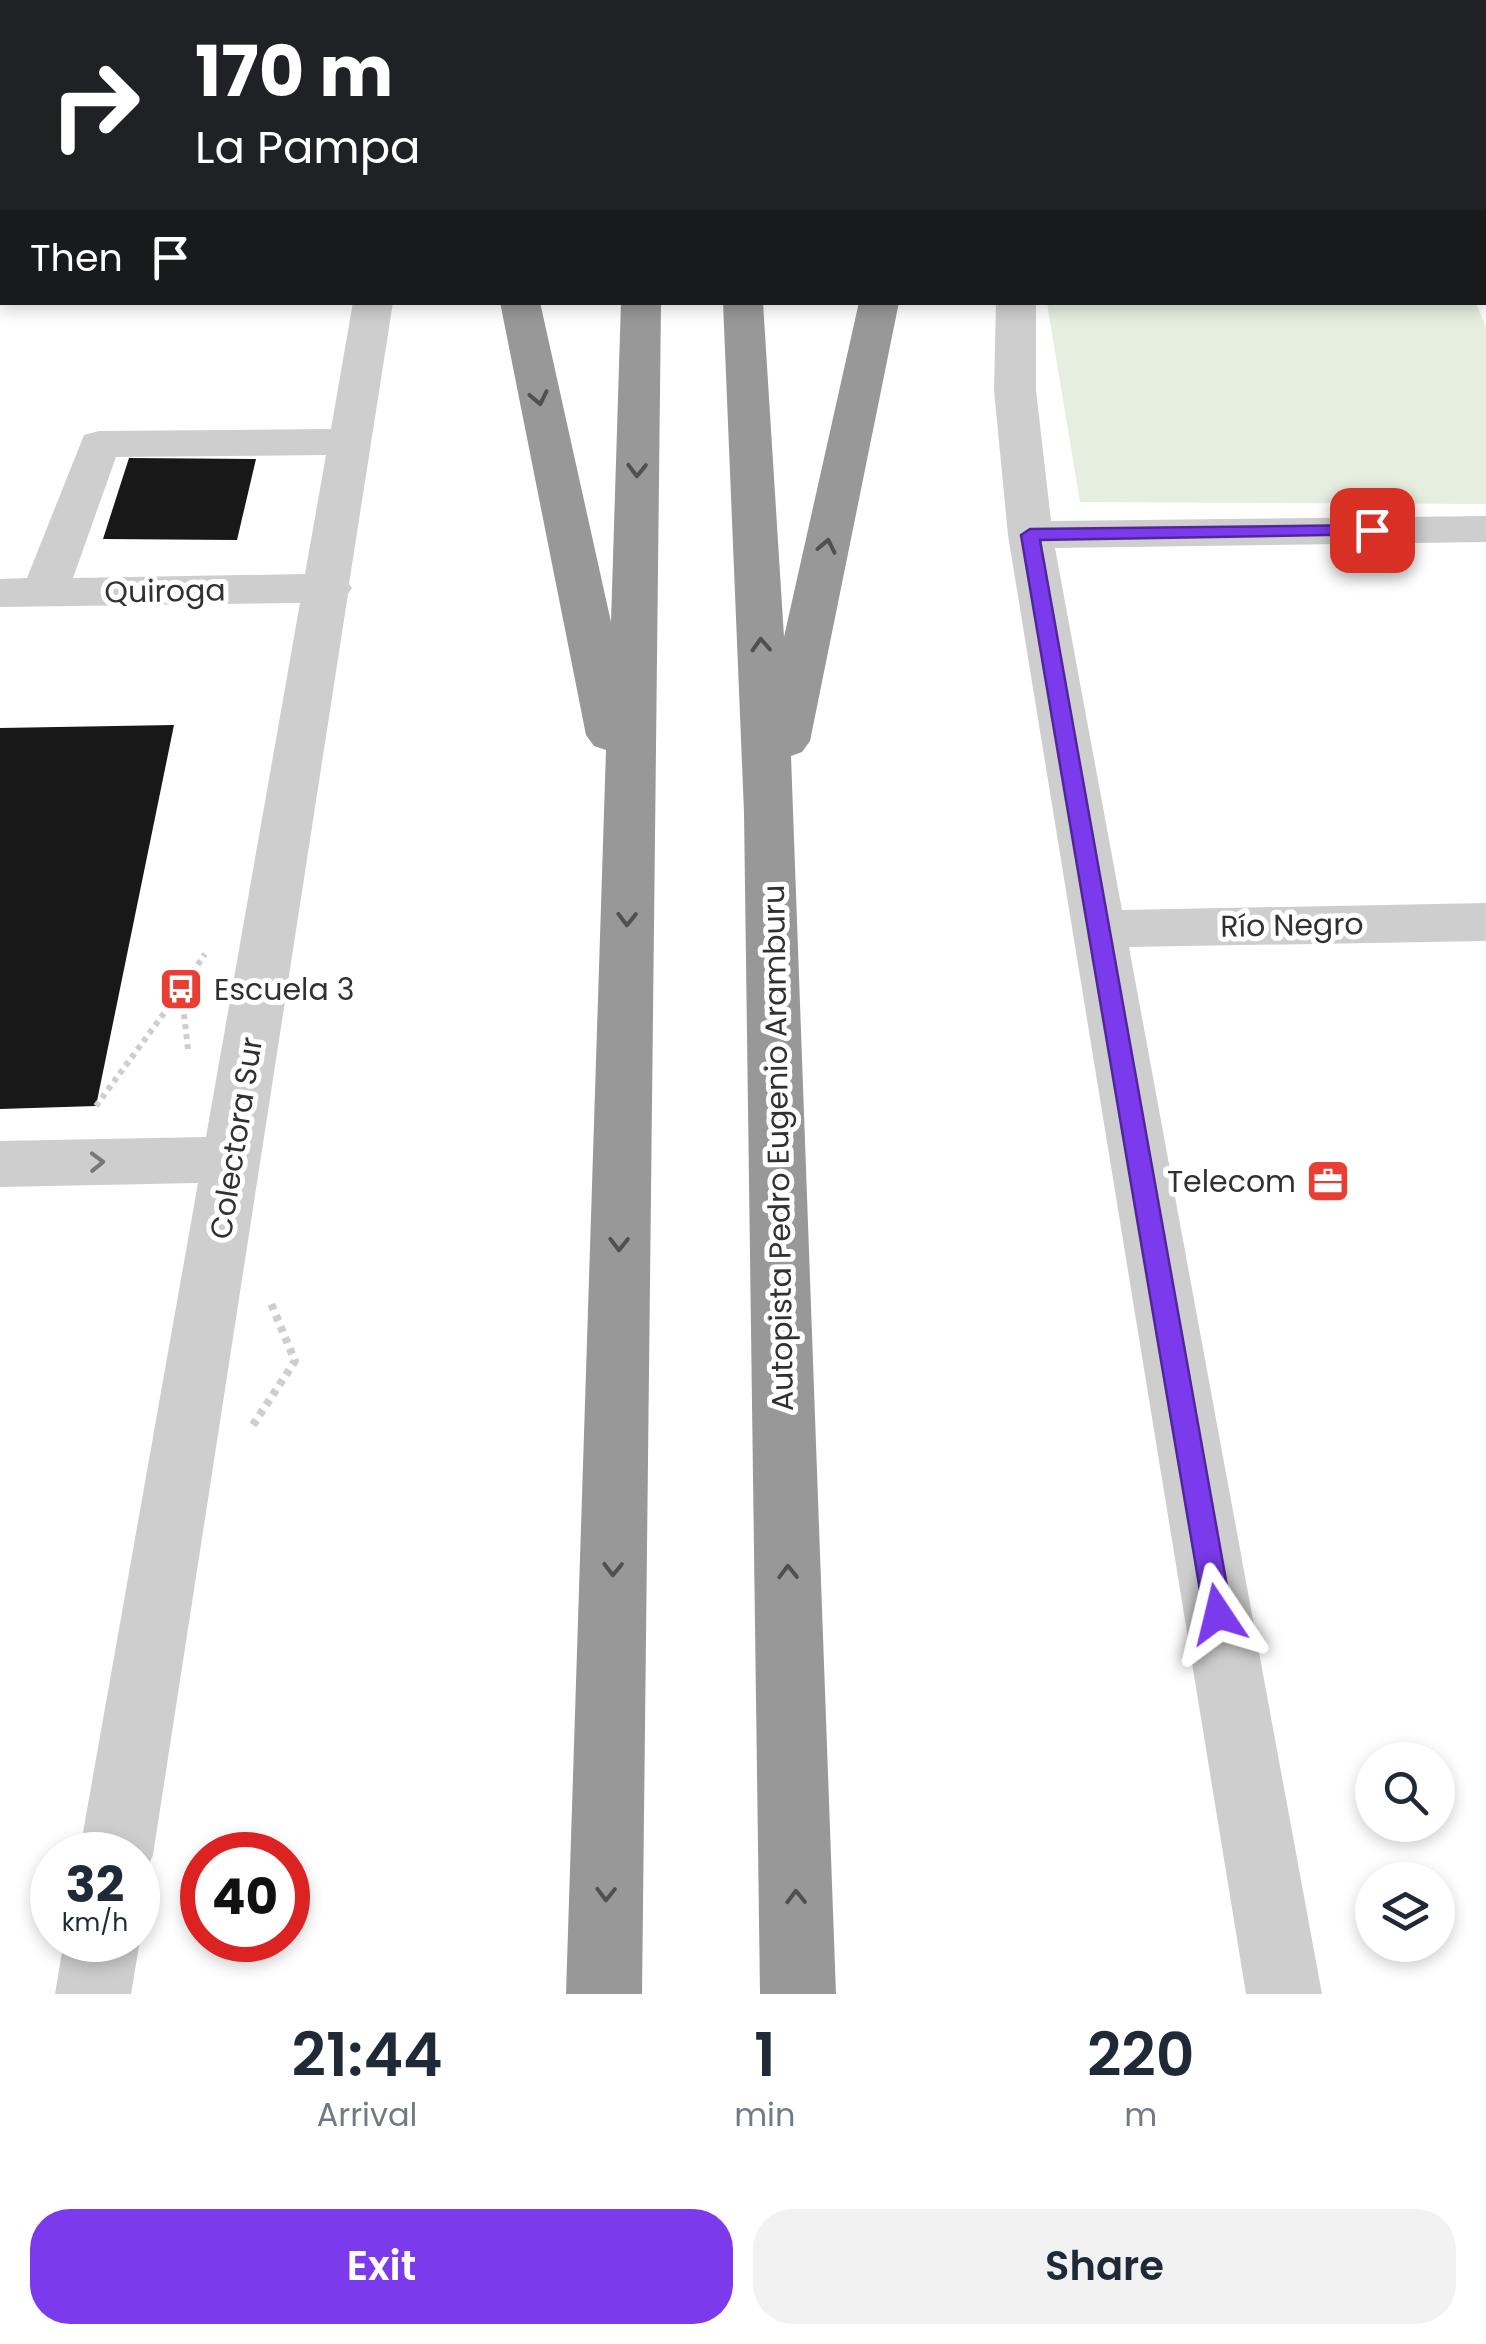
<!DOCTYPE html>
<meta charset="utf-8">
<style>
:root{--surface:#fff;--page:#f2f2f3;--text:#1f2937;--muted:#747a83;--accent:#7c3aed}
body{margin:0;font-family:Poppins,sans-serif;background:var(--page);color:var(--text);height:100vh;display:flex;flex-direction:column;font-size:38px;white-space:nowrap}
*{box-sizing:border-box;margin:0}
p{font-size:32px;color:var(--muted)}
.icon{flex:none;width:55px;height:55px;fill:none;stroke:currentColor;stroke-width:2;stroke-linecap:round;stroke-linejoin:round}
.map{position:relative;height:1994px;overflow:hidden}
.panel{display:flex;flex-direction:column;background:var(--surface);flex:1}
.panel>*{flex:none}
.hud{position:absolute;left:0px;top:0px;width:1488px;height:305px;box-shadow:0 5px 15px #0003;background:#202124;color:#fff;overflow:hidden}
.controls{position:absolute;left:1355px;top:1742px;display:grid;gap:20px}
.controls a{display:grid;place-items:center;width:100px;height:100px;border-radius:50%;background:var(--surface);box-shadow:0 5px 15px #0003;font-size:50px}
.speed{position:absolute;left:30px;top:1832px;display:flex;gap:20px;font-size:50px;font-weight:700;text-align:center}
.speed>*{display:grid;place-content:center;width:130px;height:130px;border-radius:50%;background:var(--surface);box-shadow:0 5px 15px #0003;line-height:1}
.speed small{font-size:25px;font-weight:400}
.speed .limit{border:15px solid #d22;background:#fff;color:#111}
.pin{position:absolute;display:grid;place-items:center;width:85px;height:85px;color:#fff;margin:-42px;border-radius:20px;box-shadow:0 5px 15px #0006}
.me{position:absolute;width:110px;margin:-55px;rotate:350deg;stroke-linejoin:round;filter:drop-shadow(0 0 8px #0008)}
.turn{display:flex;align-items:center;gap:35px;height:210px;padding:0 30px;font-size:45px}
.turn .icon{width:130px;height:130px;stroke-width:2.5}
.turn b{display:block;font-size:70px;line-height:85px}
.then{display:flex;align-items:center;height:95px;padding:0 30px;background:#0003;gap:20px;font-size:38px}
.eta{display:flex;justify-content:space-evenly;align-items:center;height:170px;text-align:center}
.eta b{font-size:60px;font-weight:600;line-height:70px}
.primary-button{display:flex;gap:20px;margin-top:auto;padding:20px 30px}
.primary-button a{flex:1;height:115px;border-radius:40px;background:var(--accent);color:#fff;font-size:40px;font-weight:600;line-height:115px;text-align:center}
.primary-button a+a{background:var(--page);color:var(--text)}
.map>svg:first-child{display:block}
.green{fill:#e5eedf}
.building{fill:#181818}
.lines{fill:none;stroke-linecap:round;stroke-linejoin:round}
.path-far1{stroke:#cecece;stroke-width:6;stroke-dasharray:5 5;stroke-linecap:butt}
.path{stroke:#cecece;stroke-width:8;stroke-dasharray:6 6;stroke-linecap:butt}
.minor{fill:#cecece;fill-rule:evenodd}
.highway{fill:#989898;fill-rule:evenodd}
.oneway{stroke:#505050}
.oneway2{stroke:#787878}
.route{fill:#7c3aed;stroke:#51269a;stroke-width:2.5}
.labels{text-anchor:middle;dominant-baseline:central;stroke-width:10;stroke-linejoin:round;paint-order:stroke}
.street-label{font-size:30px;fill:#313131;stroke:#fff}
.poi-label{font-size:30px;fill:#313131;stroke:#fff;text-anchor:start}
</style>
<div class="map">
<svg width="1486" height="1994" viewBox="0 0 1486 1994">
<rect width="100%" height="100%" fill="#fff"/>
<path class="green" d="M1047,303h429l10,24v177l-406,-2z"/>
<path class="building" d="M129,458l127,1 -19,81 -134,-1z
M174,725l-78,381 -96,3v-381z"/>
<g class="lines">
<path class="path-far1" d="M188,1049l-7,-60 24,-35
M96,1106l85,-116"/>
<path class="path" d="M253,1425l42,-64 -25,-60"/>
<path class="minor" d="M315,0h34v2h-33z
M1485,31h1v20h-1z
M0,39h2v20h-2z
M0,153h2v22h-2z
M0,211h2v22h-2z
M1485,241h1v24h-1z
M353,302h40l-44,282 3,4 -4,6 -195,1261 -11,26 -4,2v-28h-59l119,-672 -198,4v-46l206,-4 94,-534 -300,4v-28l27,-1 57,-143 15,-4 232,-2zM326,455l-21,119 -232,4 43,-121z
M996,302h40v88l15,131 435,-5v26l-431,6 67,362 364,-7v38l-357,6 193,1047h-76l-238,-1459 -14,-145z
M138,1934l2,6 -9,54h-76l9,-54h74z"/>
<path class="highway" d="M443,0h34v2h-33z
M630,0h34v2h-33z
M710,0h34v2h-33z
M905,0h34l1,2h-33z
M500,302h40l71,320 10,-320h40l-19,1692h-76l40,-1244 -12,-4 -8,-11z
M723,302h40l21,335 75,-335h40l-89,439 -8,11 -11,4 45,1238h-76l-16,-1182z"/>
</g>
<defs><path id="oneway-chevron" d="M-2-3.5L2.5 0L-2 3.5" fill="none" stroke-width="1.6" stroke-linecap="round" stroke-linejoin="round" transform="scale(2.5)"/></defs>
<g class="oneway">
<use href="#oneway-chevron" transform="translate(539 398) rotate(78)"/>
<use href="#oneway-chevron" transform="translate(637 470) rotate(91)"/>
<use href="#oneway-chevron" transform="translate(827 546) rotate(-78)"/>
<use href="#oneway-chevron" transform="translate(761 645) rotate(-93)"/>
<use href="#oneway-chevron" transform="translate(627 919) rotate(91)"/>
<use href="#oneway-chevron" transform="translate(619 1244) rotate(91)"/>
<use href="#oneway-chevron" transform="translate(613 1569) rotate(91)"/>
<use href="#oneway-chevron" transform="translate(788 1572) rotate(-91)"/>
<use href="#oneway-chevron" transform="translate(606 1894) rotate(91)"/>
<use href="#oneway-chevron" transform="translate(796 1897) rotate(-91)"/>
</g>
<use class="oneway2" href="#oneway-chevron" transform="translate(97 1162) rotate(-1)"/>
<path class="route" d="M1372,525l7,2v7l-339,6 192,1074 -4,9 -10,3 -10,-3 -4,-9 -183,-1079 9,-6z"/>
<defs>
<g id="bus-square" transform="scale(2.25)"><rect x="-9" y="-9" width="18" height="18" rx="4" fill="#e83e33" stroke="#fff"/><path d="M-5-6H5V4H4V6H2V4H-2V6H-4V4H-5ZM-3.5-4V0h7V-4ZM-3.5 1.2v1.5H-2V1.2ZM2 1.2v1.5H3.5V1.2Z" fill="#fff"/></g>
<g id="office-square" transform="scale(2.25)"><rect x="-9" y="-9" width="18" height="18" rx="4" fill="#e83e33" stroke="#fff"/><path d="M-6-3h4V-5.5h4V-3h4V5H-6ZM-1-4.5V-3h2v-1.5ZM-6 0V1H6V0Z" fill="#fff"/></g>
</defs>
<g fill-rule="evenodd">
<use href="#bus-square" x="181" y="989"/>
<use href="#office-square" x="1328" y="1181"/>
</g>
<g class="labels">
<g class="street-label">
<text transform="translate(165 591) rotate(-1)">Quiroga</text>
<text transform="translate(1292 925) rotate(-1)">Río Negro</text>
<text transform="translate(236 1138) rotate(-81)">Colectora Sur</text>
<text transform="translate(778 1148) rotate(-91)">Autopista Pedro Eugenio Aramburu</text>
</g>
<g class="poi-label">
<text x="214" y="989">Escuela 3</text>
<text x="1296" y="1181" text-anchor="end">Telecom</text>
</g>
</g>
</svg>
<div class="controls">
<a><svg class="icon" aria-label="search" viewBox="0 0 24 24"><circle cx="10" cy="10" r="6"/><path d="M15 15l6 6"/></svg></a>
<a><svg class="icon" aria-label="layers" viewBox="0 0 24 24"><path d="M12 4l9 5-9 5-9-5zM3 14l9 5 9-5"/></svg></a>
</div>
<div class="speed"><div>32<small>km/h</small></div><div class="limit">40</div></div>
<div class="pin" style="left:1372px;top:530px;background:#d93025"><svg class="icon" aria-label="arrive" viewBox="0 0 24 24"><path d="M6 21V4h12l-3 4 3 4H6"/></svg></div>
<svg class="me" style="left:1218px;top:1614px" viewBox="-20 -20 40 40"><path d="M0-17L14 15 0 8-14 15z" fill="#7c3aed" stroke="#fff" stroke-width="4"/></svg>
<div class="hud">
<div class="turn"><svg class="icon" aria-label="right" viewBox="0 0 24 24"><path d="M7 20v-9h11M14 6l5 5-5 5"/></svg><div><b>170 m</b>La Pampa</div></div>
<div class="then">Then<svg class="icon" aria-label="arrive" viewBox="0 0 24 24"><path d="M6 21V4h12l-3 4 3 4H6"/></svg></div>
</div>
</div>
<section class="panel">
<div class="eta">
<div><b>21:44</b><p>Arrival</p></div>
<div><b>1</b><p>min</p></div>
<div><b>220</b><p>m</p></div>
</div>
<div class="primary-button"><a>Exit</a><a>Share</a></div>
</section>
